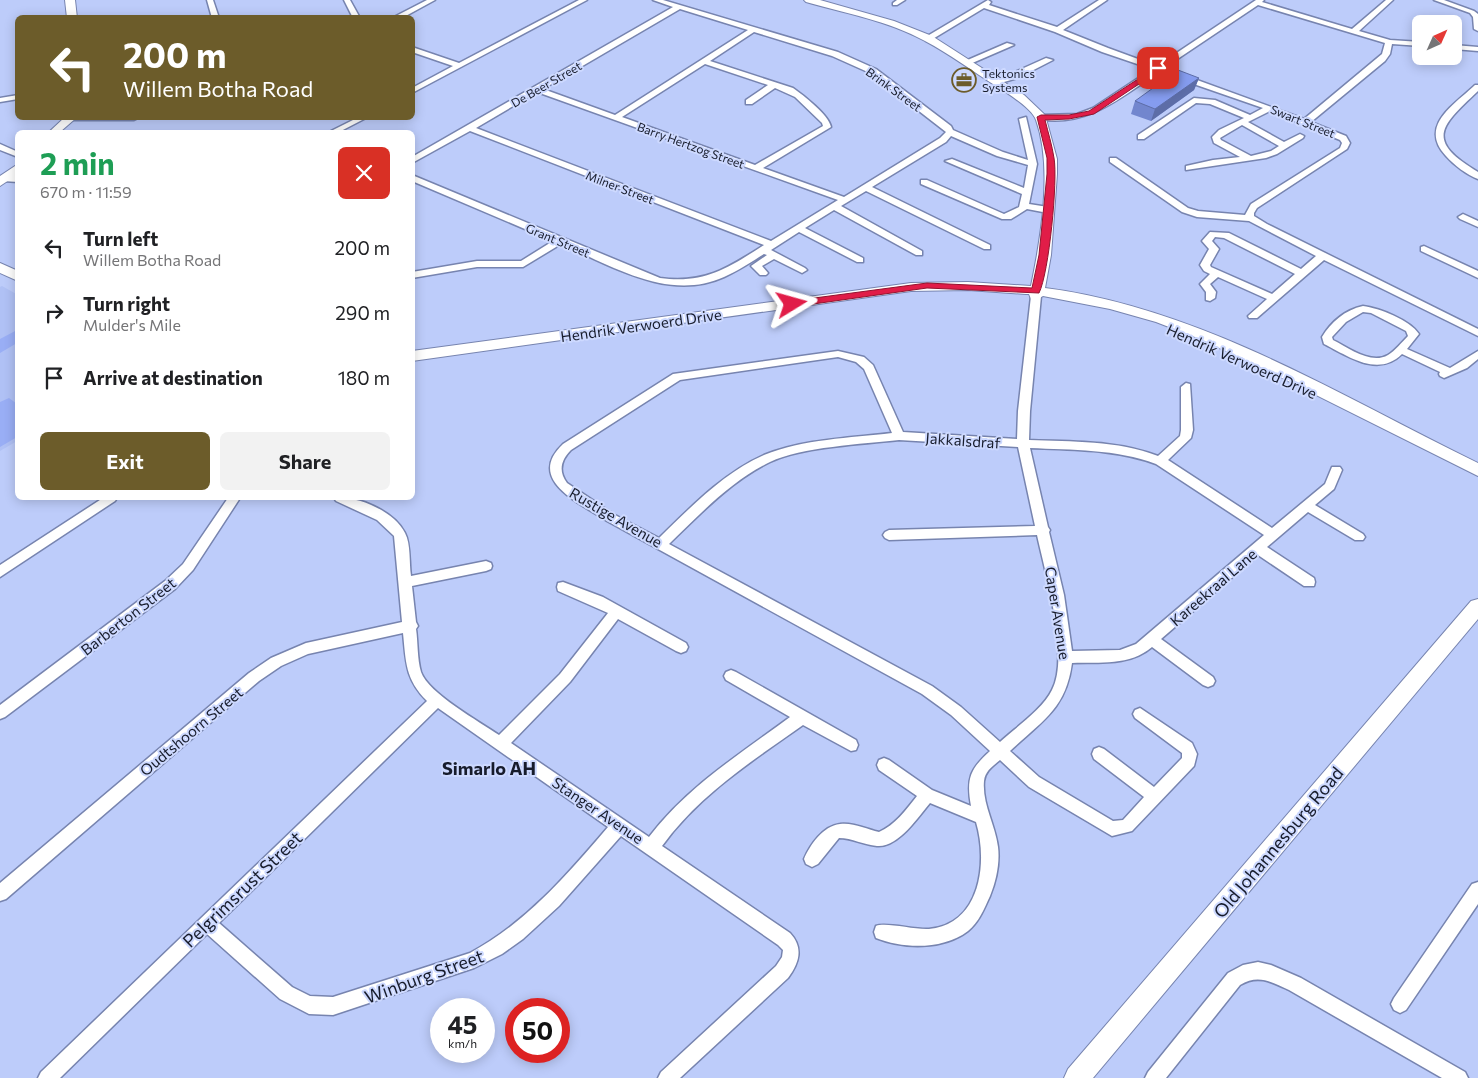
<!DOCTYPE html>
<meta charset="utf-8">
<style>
:root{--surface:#fff;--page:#f2f2f2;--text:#202124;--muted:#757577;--accent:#6c5c2a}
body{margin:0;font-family:Commissioner,sans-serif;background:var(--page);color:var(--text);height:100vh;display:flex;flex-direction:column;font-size:19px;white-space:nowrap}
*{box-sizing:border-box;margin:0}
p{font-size:16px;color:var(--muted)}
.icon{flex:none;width:28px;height:28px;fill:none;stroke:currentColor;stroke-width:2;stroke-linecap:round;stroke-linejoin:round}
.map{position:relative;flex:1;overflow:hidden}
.details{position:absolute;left:15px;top:130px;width:400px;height:370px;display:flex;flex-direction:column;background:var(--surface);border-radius:8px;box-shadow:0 2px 12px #0003}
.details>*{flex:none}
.top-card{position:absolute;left:15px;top:15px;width:400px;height:105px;border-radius:8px;box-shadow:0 2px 12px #0003;background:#6c5c2a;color:#fff;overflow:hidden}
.needle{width:32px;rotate:45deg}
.tools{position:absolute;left:1412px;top:15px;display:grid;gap:10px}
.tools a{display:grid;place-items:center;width:50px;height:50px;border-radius:8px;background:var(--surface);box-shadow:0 2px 12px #0003;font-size:25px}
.speed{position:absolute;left:430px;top:998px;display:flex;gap:10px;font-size:25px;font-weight:700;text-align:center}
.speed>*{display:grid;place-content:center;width:65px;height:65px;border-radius:50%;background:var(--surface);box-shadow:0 2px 12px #0003;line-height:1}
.speed small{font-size:12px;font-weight:400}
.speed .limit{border:8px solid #d22;background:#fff;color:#111}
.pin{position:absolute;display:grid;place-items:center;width:42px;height:42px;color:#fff;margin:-21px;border-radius:10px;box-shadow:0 2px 8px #0006}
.me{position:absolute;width:55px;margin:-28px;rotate:82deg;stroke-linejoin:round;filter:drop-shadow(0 0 4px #0008)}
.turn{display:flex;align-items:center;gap:18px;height:105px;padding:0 25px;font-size:22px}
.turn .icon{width:65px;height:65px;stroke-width:2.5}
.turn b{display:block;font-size:35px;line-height:42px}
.round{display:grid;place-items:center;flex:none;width:52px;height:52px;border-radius:8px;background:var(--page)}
.overview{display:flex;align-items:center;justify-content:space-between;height:85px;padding:0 25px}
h1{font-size:30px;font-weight:700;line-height:38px;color:#1e9e55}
.button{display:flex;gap:10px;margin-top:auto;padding:10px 25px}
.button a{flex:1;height:58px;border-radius:8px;background:var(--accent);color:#fff;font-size:20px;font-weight:700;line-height:58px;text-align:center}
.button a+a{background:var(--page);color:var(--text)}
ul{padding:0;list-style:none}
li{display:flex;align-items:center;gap:15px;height:65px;padding:0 25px}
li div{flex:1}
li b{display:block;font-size:19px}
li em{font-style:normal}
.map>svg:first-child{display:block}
.built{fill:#b0c1f5}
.green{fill:#99aef5}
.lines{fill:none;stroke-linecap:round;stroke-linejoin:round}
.street-casing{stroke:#7784af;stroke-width:3}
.secondary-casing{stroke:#7784af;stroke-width:2}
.street{fill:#fff;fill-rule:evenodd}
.secondary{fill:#fff;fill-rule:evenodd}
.wall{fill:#7286ce}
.shaded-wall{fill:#5d6da7}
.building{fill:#859cef;stroke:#5d6da7}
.route{fill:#e11d48;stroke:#92132f}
.labels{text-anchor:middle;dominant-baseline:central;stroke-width:4;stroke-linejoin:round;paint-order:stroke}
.far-poi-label{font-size:12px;fill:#171c2c;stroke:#cdd9ff;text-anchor:start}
.far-street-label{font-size:12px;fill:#171c2c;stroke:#cdd9ff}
.street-label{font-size:15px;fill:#171c2c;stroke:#cdd9ff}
.quarter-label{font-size:18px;font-weight:bold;fill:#171c2c;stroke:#cdd9ff}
.near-street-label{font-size:18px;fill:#171c2c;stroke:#cdd9ff}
</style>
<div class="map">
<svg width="1478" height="1078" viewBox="0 0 1478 1078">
<rect width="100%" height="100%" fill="#bdccfa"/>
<path class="built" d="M2,286l16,9 -1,146 -17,10v-164z"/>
<path class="green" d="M17,330v13l-17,10v-14z
M9,398l8,6v33l-17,10v-45z"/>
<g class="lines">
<g class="street-casing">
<path id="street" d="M207,0h6l6,18h-7z
M344,0h6l10,18h-7z
M427,0h8l-33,18h-10z
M579,0h8l-175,93v-5l41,-22 -41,-14v-5l47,16z
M653,0h10l175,52 38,17 75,57 2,4 50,22 25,8 -9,-41 7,-2 11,47 -8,40 19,3 5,3 -5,3 -21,-4 -16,10h-9l-81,-35v-4h6l77,34 15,-7 3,-13 -77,-33 7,-2 72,29 4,-23 -31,-9 -46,-20 -5,6 -74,45 118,58v4h-6l-118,-58 -25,15 81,45v4h-6l-82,-45 -29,18 58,30v4h-6l-58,-30 -28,18 34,18 2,2 -5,3 -28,-14 -12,7 6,7 -2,2h-6l-9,-9 16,-11 -3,-1c-13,8 -26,17 -40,23 -55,25 -112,-11 -163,-33l-38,23h-46l-65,11v-6l65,-11h44l32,-20 -141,-60v-6l248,103c45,6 68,-10 104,-33l-294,-114 -58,32v-6l261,-150zM680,9l68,21 -133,85 -72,-26zM754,32l78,24 38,17 76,59 -6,6 -96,59 -81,-29 68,-41c-2,-12 -28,-32 -38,-39l-83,-27zM705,64l63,21 -22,15v4h6l23,-16 20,9 27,26 1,3 -68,39 -133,-48zM537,92l301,108 -67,41 -295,-113z
M897,0h8l-8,5h-4v-2z
M988,0l3,2 -2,3 68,22 42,-27h8l-44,30 45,18 49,18 99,-66h8l-2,2 90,27 34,-29h7l-34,31 31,9 31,2v4l-29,-2 -2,10 -5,7 -74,61 35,14 4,7 -3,6 -90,59 -3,5v3l13,8 211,105v7l-154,-76 -67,58h-8l-1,-2 19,-17 -49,-22 -8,7 6,8 -1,6 -5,3 -4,-1v-8l-6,-8 10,-10 -6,-3 -4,-6 9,-16 -7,-8 8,-9 19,1 72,36 15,-13 -67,-35 -52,-4 -15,-5 -72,-50v-4h6l72,50 10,3 47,4 6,-11 89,-56 2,-5 -2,-3 -70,-29 -22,11 36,20 16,-8 4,2 -1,2 -26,16 -11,4 -80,12v-4l27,-6 27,-3 -26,-14 -2,-6 7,-7 25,-12 -34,-14 -14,-1 -52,36h-6v-4l56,-37 21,2 35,15 13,-7 -104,-36c-38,25 -71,56 -121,47l-1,-2 4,-2 36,-1 16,-6 59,-39 -50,-17 -47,-20 -71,-24 -53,32 -7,-2zM1258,5l127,38 -3,11 -78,65 -140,-51zM1242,125l37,21 -8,5 -20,5 -30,-16 -1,-2zM1215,237l9,1 71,36 -23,20 -61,-27 -1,-2 9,-16 -7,-8z
M1434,0h10l30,11 4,3v17l-4,-2 -1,-12 -3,-4z
M1007,43l7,2 -44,19 -7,-2z
M1454,45l24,2v4l-24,-2z
M1046,58l7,2 -35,18 -21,6 -4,-2z
M1475,85h3v6c-37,35 -54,49 0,81v7c-11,-4 -24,-14 -32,-23 -28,-30 8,-51 29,-71z
M18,95v4l-18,3v-4z
M65,118h73l-4,2h-65z
M357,118h9l-27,14h-10z
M0,144l18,8v5l-18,-7z
M6,176h12v6l-15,-1 -1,-2z
M1463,214l15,7v6l-18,-8 -2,-2z
M1424,246l54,25v7l-57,-27v-4z
M1036,293l5,3 -11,115 -1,29c43,2 88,0 129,16l22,-20 1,-6v-43l5,-4 4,1 3,46 -2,8 -23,22 104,68 53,-44 7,-17h8l2,3 -8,19 -19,16 48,29 2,3 -2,3h-8l-47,-28 -41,35 47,31 1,4 -1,4h-10l-46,-31 -97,84 52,38 2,4 -2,4 -5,2 -5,-2 -51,-38c-22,19 -52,15 -80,16 -6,46 -30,58 -62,88l29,26 74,44 10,-1 21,-23 -50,-38 -2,-5 2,-5 5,-2 5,2 50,38 28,-29v-5l-47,-35 -2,-4 2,-4 5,-2 52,35 5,11 -3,12 -62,65 -20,5 -83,-49 -29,-27c-7,6 -15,11 -16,21 -2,23 11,43 14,66 2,16 -2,34 -8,49 -6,13 -11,26 -22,35 -25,19 -64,18 -92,7l-2,-6 2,-6c10,-4 38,4 53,3 52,-5 59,-67 47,-107l-46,-19c-12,14 -32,45 -53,43 -13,-1 -25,-8 -38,-8l-21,26 -6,3 -6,-3 -2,-5c6,-14 19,-33 36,-35 12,-2 27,5 39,8 16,-7 27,-22 38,-36l-38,-26 -2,-5 2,-5 5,-2 5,2 43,30 39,16c-5,-27 -1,-37 19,-55l-39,-36 -29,-21 -315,-173c-27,-18 -82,-41 -44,-77l110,-70 165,-23 26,6 9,8 30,67 114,7 1,-28 13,-115zM838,357l18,5 8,7 28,64c-42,5 -89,6 -128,22 -41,18 -74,53 -105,83l-44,-23 -48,-32c-9,-12 -6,-23 4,-33l109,-70zM899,440l119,7 17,79 -146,4 -4,2 -2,3 2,3 4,2 148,-5c8,37 33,122 15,155 -9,19 -37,38 -52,52l-39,-35 -29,-21 -263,-142c31,-30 62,-63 101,-82 31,-15 93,-18 129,-22zM1030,448c42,2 86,1 126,16l108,71 -128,109 -16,6 -48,1 -8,-56 -15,-63 1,-2 -2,-3z
M1363,306c16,2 47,14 56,28l-12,15 43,19 28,-17v8l-11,9 -23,10 -4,-2 -1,-2 1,-2 -38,-18c-24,24 -54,2 -78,-10l-2,-7c9,-15 23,-27 41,-31zM1363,312l8,1 35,18 2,5c-6,6 -13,15 -20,19 -17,10 -39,-7 -55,-15l-1,-3 14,-15z
M103,498h14l-2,3 -115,76v-12z
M228,498h12l-47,72 -18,19 -170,128 -5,2v-14l165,-124 18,-17z
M334,498c23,-3 60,13 71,35 6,11 4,30 6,43l75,-15 5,2 1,3 -1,3 -5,2 -74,15 4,36 2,4 -2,3c2,13 1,30 5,43 7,21 59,50 78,63l61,-61 48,-61 -50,-22 -1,-4 1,-4 5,-1 40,15 83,46 2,4 -2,4 -5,2 -5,-2 -58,-32 -48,63 -59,61 138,94c38,-50 91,-83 141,-120l-64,-37 -2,-4 2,-4 5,-2 5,2 120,68 2,5 -2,5 -5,1 -48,-26c-51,36 -104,70 -141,121l128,87c14,15 9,30 -2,45l-108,100h-22l3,-6 115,-106 6,-9 1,-7 -5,-5 -157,-109 -62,70 -36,33 -21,15 -28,14 -141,47 -24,-1 -29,-15 -73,-65 -147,144h-22l3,-6 386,-371c-22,-22 -21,-39 -24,-68l-95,21 -27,12 -22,15 -253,218 -6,2v-18l249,-210 22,-15 35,-15 96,-21 -8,-86 -17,-16 -41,-19zM438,708l170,119c-41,48 -81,95 -138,126l-137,44 -23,-1 -18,-9 -73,-64z
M1478,882v22l-72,106 -6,3 -6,-3 -3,-6 3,-6 78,-114z
M1258,962l13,3 30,13 164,94 3,6h-26l-153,-88c-17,-8 -31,-16 -49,-5l-74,93h-21l3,-6 80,-99 15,-8z"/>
</g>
<g class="secondary-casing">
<path id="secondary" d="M65,0h10l2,18h-10z
M804,0h16l74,21 38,15 92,59 21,20 12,44v15l-6,81 -6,33c155,20 294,107 433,175v13l-216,-108 -62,-29 -44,-17 -46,-13 -67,-13 -7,4 -5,-1 -2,-5h-3l-58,-4 -57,1 -499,70v-10l499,-68 57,-1 63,4c10,-49 22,-118 5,-166 -4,-12 -29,-27 -40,-34 -24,-15 -46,-32 -71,-45 -36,-20 -80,-28 -119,-39z
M64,118h12l-16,14h-11z
M18,164v10l-18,12v-10z
M0,263l18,8v10l-18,-8z
M1478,599v20l-385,459h-29l4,-9 403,-468z"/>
</g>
<use href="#street" class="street"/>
<use href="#secondary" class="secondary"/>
</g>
<path class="wall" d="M1199,78l-5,12 -43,31 -20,-7 4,-13z"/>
<path class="shaded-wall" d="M1199,78l-5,12 -43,31 4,-12z"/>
<path class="building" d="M1178,70l21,8 -44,31 -20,-8z"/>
<path class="route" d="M1158,66l3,2 -1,2 -66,44 -25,5 -24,1c3,12 7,25 9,38 4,22 -5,115 -15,135l-112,-5 -135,19 -5,-3 5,-3 135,-18 105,5 7,-33 8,-81v-16l-10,-41 4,-2h28l20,-4z"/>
<defs>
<g id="office-ring" transform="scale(1.25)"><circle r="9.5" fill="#cdd9ff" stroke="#6c5c2a" stroke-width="1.5"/><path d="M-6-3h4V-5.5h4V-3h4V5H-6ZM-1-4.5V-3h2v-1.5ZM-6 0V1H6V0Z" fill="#6c5c2a"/></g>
</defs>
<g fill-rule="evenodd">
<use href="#office-ring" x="964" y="80"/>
</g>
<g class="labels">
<g class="far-poi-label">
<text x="982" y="73">Tektonics<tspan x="982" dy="14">Systems</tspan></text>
</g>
<g class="far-street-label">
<text transform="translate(546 84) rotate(-30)">De Beer Street</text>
<text transform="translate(894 89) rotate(36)">Brink Street</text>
<text transform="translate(1303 121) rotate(22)">Swart Street</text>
<text transform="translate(691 145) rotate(20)">Barry Hertzog Street</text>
<text transform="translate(620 187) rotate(21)">Milner Street</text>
<text transform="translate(558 240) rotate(23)">Grant Street</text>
</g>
<g class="street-label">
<text transform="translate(641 325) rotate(-8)">Hendrik Verwoerd Drive</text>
<text transform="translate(1242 361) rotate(24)">Hendrik Verwoerd Drive</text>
<text transform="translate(963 440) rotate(4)">Jakkalsdraf</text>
<text transform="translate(616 517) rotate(30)">Rustige Avenue</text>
<text transform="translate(1213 587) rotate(-41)">Kareekraal Lane</text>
<text transform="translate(1058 613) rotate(81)">Caper Avenue</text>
<text transform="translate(128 616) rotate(-38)">Barberton Street</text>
<text transform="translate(191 731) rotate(-40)">Oudtshoorn Street</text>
<text transform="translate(598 810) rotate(34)">Stanger Avenue</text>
</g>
<g class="quarter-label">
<text x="489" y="768">Simarlo AH</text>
</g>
<g class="near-street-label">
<text transform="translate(1278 842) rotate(-50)">Old Johannesburg Road</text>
<text transform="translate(242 889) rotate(-44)">Pelgrimsrust Street</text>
<text transform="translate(424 976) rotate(-20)">Winburg Street</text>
</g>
</g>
</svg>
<div class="tools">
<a><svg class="needle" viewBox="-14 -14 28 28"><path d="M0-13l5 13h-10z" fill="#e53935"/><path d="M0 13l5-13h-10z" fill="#757577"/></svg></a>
</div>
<div class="speed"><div>45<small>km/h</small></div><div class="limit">50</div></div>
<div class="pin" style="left:1158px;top:68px;background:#d93025"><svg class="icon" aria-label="arrive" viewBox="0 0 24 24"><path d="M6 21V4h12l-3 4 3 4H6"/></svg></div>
<svg class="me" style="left:792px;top:304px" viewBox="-20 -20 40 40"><path d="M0-17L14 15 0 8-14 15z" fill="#e11d48" stroke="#fff" stroke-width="4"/></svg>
<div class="top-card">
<div class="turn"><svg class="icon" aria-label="left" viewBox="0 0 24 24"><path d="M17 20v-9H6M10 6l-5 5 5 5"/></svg><div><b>200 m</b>Willem Botha Road</div></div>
</div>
<section class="details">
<div class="overview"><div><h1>2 min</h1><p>670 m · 11:59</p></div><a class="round" style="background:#d93025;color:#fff"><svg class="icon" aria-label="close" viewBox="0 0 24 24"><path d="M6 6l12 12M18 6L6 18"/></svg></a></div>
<ul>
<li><svg class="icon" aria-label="left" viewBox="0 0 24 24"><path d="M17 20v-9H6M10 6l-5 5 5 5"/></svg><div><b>Turn left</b><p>Willem Botha Road</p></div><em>200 m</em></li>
<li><svg class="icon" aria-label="right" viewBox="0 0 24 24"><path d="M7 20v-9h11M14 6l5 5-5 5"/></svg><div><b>Turn right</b><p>Mulder's Mile</p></div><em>290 m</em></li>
<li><svg class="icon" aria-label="arrive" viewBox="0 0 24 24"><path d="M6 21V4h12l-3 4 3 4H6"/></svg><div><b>Arrive at destination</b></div><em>180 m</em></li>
</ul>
<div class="button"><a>Exit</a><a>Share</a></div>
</section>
</div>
